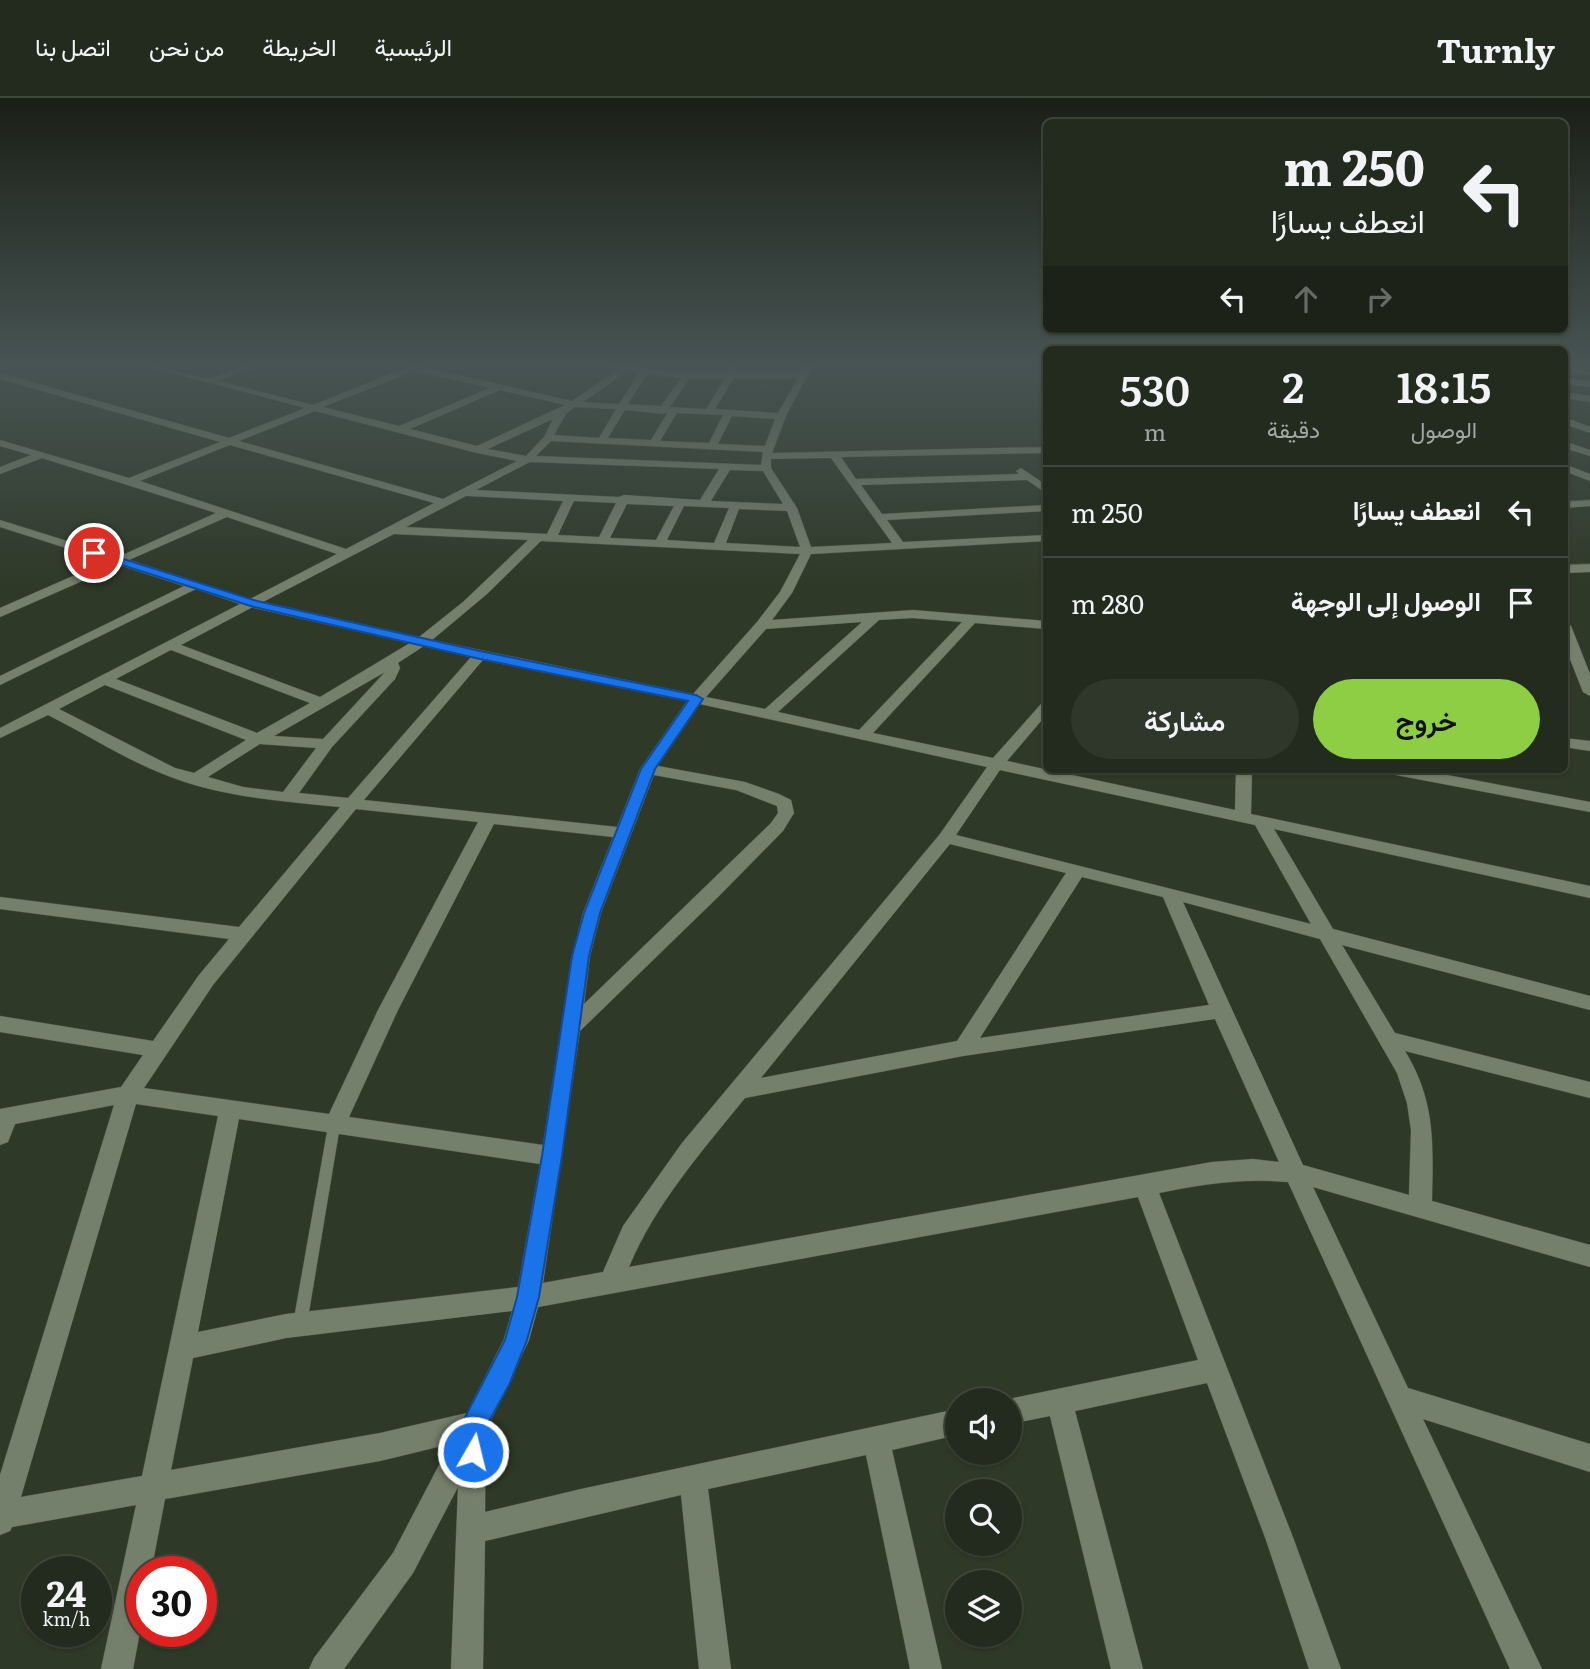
<!DOCTYPE html>
<html lang="ar">
<meta charset="utf-8">
<style>
:root{--surface:#232b1e;--page:#2f372b;--text:#f1f3f6;--muted:#a3a7a4;--line:#40473c;--accent:#8dce44}
body{margin:0;font-family:Literata,Vazirmatn,serif;background:var(--page);color:var(--text);direction:rtl;height:100vh;display:flex;flex-direction:column;font-size:26px;white-space:nowrap}
*{box-sizing:border-box;margin:0}
p{font-size:23px;color:var(--muted)}
.icon{flex:none;width:38px;height:38px;fill:none;stroke:currentColor;stroke-width:2;stroke-linecap:round;stroke-linejoin:round}
.map{position:relative;flex:1;overflow:hidden;direction:ltr}
.panel{position:absolute;left:1043px;top:248px;width:525px;height:427px;display:flex;flex-direction:column;background:var(--surface);border-radius:10px;box-shadow:0 2px 5px #0004,0 0 0 2px var(--line);direction:rtl}
.panel>*{flex:none}
.top-card{position:absolute;left:1043px;top:21px;width:525px;height:214px;border-radius:10px;box-shadow:0 2px 5px #0004,0 0 0 2px var(--line);direction:rtl;background:#232b1e;color:var(--text);overflow:hidden}
.controls{position:absolute;left:945px;top:1290px;display:grid;gap:14px}
.controls a{display:grid;place-items:center;width:77px;height:77px;border-radius:50%;background:var(--surface);box-shadow:0 2px 5px #0004,0 0 0 2px var(--line);font-size:35px}
.speed{position:absolute;left:21px;top:1458px;display:flex;gap:14px;font-size:35px;font-weight:700;text-align:center}
.speed>*{display:grid;place-content:center;width:91px;height:91px;border-radius:50%;background:var(--surface);box-shadow:0 2px 5px #0004,0 0 0 2px var(--line);line-height:1}
.speed small{font-size:18px;font-weight:400}
.speed .limit{border:10px solid #d22;background:#fff;color:#111}
.pin{position:absolute;display:grid;place-items:center;width:60px;height:60px;color:#fff;margin:-30px;border:4px solid #fff;border-radius:50%;box-shadow:0 2px 7px #0007}
.me{position:absolute;width:77px;margin:-38px;rotate:8deg;stroke-linejoin:round;filter:drop-shadow(0 0 5px #0008)}
.turn{display:flex;align-items:center;gap:24px;height:147px;padding:0 28px;font-size:32px}
.turn .icon{width:91px;height:91px;stroke-width:2.5}
.turn b{display:block;font-size:49px;line-height:60px}
.lanes{display:flex;align-items:center;height:66px;padding:0 28px;background:#0003;justify-content:center;gap:35px;direction:ltr}
.lanes .off{opacity:.35}
.eta{display:flex;justify-content:space-evenly;align-items:center;height:119px;text-align:center}
.eta b{font-size:42px;font-weight:600;line-height:49px}
.cta{display:flex;gap:14px;margin-top:auto;padding:14px 28px}
.cta a{flex:1;height:80px;border-radius:42px;background:var(--accent);color:#111;font-size:28px;font-weight:600;line-height:80px;text-align:center}
.cta a+a{background:var(--page);color:var(--text)}
ul{padding:0;list-style:none}
li{display:flex;align-items:center;gap:21px;height:91px;padding:0 28px;border-top:2px solid var(--line)}
li div{flex:1}
li b{display:block;font-size:26px}
li em{font-style:normal}
header{display:flex;align-items:center;gap:42px;box-sizing:border-box;height:98px;padding:0 35px;background:var(--surface);border-bottom:2px solid var(--line)}
header strong{font-size:33px}
nav{display:flex;gap:38px;margin-inline-start:auto;font-size:24px}
.map>svg:first-child{display:block}
.lines{fill:none;stroke-linecap:round;stroke-linejoin:round}
.lane-casing{stroke:#4c5446;stroke-width:1}
.street-casing{stroke:#4c5446;stroke-width:1}
.lane{fill:#75806c;fill-rule:evenodd}
.street{fill:#75806c;fill-rule:evenodd}
.route{fill:#1a73e8;stroke:#114b97;stroke-width:2}
</style>
<header>
<strong>Turnly</strong>
<nav><a>الرئيسية</a><a>الخريطة</a><a>من نحن</a><a>اتصل بنا</a></nav>
</header>
<div class="map">
<svg width="1590" height="1571" viewBox="0 0 1590 1571">
<rect width="100%" height="100%" fill="#2f3928"/>
<g class="lines">
<g class="lane-casing">
<path id="lane" d="M334,1023l4,2 2,3 -33,198 -2,5 -5,2 -5,-2 -2,-5 35,-198 2,-3z"/>
</g>
<g class="street-casing">
<path id="street" d="M135,265c25,0 48,14 72,15 16,0 35,-15 54,-15l-43,18 95,24 104,-42h13l-7,4 149,34 47,-32 -24,-6 33,1 38,8h61l6,-8 4,3 -1,5h65l4,-9h9l-28,53 -14,37 274,-6v6l-205,4 15,22 163,-5 -3,-3 5,-3 25,17v8l-19,-13 -166,5 21,29 164,-9v6l-159,9 16,22 143,-7v6l-235,13 -19,39 -20,27 141,-10 133,11v8l-71,-6 -102,110 120,25 48,-54 5,-1v12l-39,46 228,49 1,-40h16l-1,44 339,72v12l-316,-69 59,100 257,67v14l-248,-65 53,88 195,49v16l-185,-47c31,51 28,93 27,150l158,44v22l-277,-80 95,201 182,56v28l-167,-53 119,250h-32l-222,-487c-45,-4 -85,2 -129,11l135,347 47,129h-32l-43,-129 -59,-157 -132,28 68,258h-32l-61,-253 -40,8v-24h-6l194,-40 -60,-163 -600,110 -9,33 -43,91 -1,81 96,-23 376,-80v26l-65,15 50,219h-32l-44,-214 -158,34 23,180h-32l-18,-174 -196,46 -2,128h-32l7,-182 -45,86 -69,96h-35l5,-11 79,-105 57,-109 -70,17 -215,38 -14,73h-9v49l-9,48h-32l35,-164 -124,22 -2,4 -10,4v-60l114,-370 -99,19 -7,18 -8,3v-36l121,-22 22,-32 -143,-23v-16l153,25 46,-66 30,-36 -229,-30v-12l239,30 101,-120c-60,-6 -121,-10 -177,-33 -40,-16 -77,-40 -115,-59l-48,23v-10l240,-124 -44,-15 -196,96v-9l184,-90 -65,-21 -119,52v-9l107,-47 -107,-34v-7l118,37 98,-44 -174,-55 -42,16v-7l31,-12 -31,-9v-6l129,38 91,-36 -220,-63v-6l229,65 76,-30zM415,273l75,17 -91,38 -76,-19zM628,273l11,2 -20,31 -36,-2zM647,276l34,4 -20,28 -33,-2zM690,280h35l-19,31 -36,-2zM734,280h64l-20,35 -63,-4zM500,292l65,15 -88,41 -67,-17zM575,309l41,2 -17,29 -45,-3 12,-21zM625,312l38,4 5,-2 -17,28 -43,-2zM315,313l162,42 40,8 -74,38 -204,-58zM677,315l46,2 -14,28 -49,-2zM732,318l43,3 -10,27 -47,-2zM553,321l-9,18 -18,19 -38,-7zM551,343l212,11 -2,13 -225,-9zM230,347l204,58 -88,46 -206,-68zM831,360l61,85 -81,4 -14,-39 -26,-40v-9zM530,364l189,7 -19,31 -76,-5 -5,2 -143,-7zM730,372l33,1 20,33 -72,-3zM466,398h2l95,5 -16,33 -141,-7zM574,403l42,2 -17,34 -41,-2zM627,406l47,2 -18,34 -46,-2zM684,408l45,2 -15,35 -47,-3zM739,411l48,2 13,36 -74,-4zM227,419l110,37 -87,45 -121,-39zM394,436l134,6 -65,62 -44,35 -156,-35zM541,443l259,13 -20,38 -23,30 -64,72 -261,-54 55,-46zM253,509l1,1 156,35 -90,54 -139,-52zM913,520l49,4 -103,108 -81,-18 101,-92zM862,524l-97,87 -59,-12 60,-68zM424,548l47,11 -123,141 -49,-5 33,-46 63,-68 5,-11 -2,-5zM171,552l139,53 -53,30 -141,-54zM483,562l204,41 -47,68 -23,58 -253,-27zM385,574l-62,67 -49,-3zM105,587l141,55 -52,33 -19,-5 -116,-59zM700,606l287,63 -47,67 -258,309 -59,83 -20,46 -60,11 37,-252 139,-135 64,-65 11,-18 -3,-13 -12,-6 -34,-12 -87,-16zM260,646l56,4 -33,44 -40,-5 -35,-10zM1000,672l255,55 56,99 -355,-89zM654,677l82,15 41,16 1,7 -7,10 -187,181 6,-48 11,-43zM356,711l122,13 -100,188 -49,104 -185,-26 69,-103zM494,726l119,13 -30,76 -11,43 -29,189 -194,-28 49,-107zM950,746l116,29 -109,168 -196,37zM1082,779l81,20 46,108 -229,33zM1183,804l137,37 77,134 10,30 4,27 -2,65 -106,-30zM1215,921l64,143 -26,-3 -41,3 -583,105c26,-63 74,-117 116,-169l218,-42zM136,1006l82,12 -76,360 -121,21zM239,1021l301,45 -22,123 -232,27 -88,18zM512,1213l-8,28 -37,74 -87,20 -209,37 22,-112 93,-20z
M1564,267l26,4v6l-26,-4z
M1564,280l26,3v6l-26,-3z
M1564,294l26,4v6l-26,-4z
M1564,319l26,10v6l-26,-9z
M1564,343l26,9v6l-26,-8z
M1564,366l26,10v7l-26,-10z
M1590,402v6l-26,2v-6z
M1590,466v8l-26,1v-8z
M1564,524l7,4 19,48v22l-7,-4 -19,-48z
M1564,640l26,3v10l-26,-4z
M1388,672h33l169,32v10l-194,-37z"/>
</g>
<use href="#lane" class="lane"/>
<use href="#street" class="street"/>
</g>
<linearGradient id="sky" x2="0" y2="1"><stop stop-color="#1a1f16"/><stop offset="0.55" stop-color="#475453"/><stop offset="1" stop-color="#475453" stop-opacity="0"/></linearGradient>
<rect width="1590" height="485" fill="url(#sky)"/>
<path class="route" d="M90,453h8l159,50 223,50 216,44 7,4 -48,70 -55,144 -11,43 -27,200 -23,141 -12,43 -18,45 -23,42 -1,25 -3,8 -9,4 -9,-4 -4,-8 1,-27 44,-85 12,-43 25,-141 30,-200 12,-43 57,-144 47,-68 -208,-42 -226,-52 -164,-52z"/>
</svg>
<div class="controls">
<a><svg class="icon" aria-label="sound" viewBox="0 0 24 24"><path d="M4 9h4l5-4v14l-5-4H4zM17 9q2 3 0 6"/></svg></a>
<a><svg class="icon" aria-label="search" viewBox="0 0 24 24"><circle cx="10" cy="10" r="6"/><path d="M15 15l6 6"/></svg></a>
<a><svg class="icon" aria-label="layers" viewBox="0 0 24 24"><path d="M12 4l9 5-9 5-9-5zM3 14l9 5 9-5"/></svg></a>
</div>
<div class="speed"><div>24<small>km/h</small></div><div class="limit">30</div></div>
<div class="pin" style="left:94px;top:455px;background:#d93025"><svg class="icon" aria-label="arrive" viewBox="0 0 24 24"><path d="M6 21V4h12l-3 4 3 4H6"/></svg></div>
<svg class="me" style="left:473px;top:1354px" viewBox="-20 -20 40 40"><circle r="17" fill="#1a73e8" stroke="#fff" stroke-width="3"/><path d="M0-11L8 9 0 5-8 9z" fill="#fff"/></svg>
<div class="top-card">
<div class="turn"><svg class="icon" aria-label="left" viewBox="0 0 24 24"><path d="M17 20v-9H6M10 6l-5 5 5 5"/></svg><div><b>250 m</b>انعطف يسارًا</div></div>
<div class="lanes"><svg class="icon" aria-label="left" viewBox="0 0 24 24"><path d="M17 20v-9H6M10 6l-5 5 5 5"/></svg><svg class="icon off" aria-label="ahead" viewBox="0 0 24 24"><path d="M12 20V5M6 11l6-6 6 6"/></svg><svg class="icon off" aria-label="right" viewBox="0 0 24 24"><path d="M7 20v-9h11M14 6l5 5-5 5"/></svg></div>
</div>
<section class="panel">
<div class="eta">
<div><b>18:15</b><p>الوصول</p></div>
<div><b>2</b><p>دقيقة</p></div>
<div><b>530</b><p>m</p></div>
</div>
<ul>
<li><svg class="icon" aria-label="left" viewBox="0 0 24 24"><path d="M17 20v-9H6M10 6l-5 5 5 5"/></svg><div><b>انعطف يسارًا</b></div><em>250 m</em></li>
<li><svg class="icon" aria-label="arrive" viewBox="0 0 24 24"><path d="M6 21V4h12l-3 4 3 4H6"/></svg><div><b>الوصول إلى الوجهة</b></div><em>280 m</em></li>
</ul>
<div class="cta"><a>خروج</a><a>مشاركة</a></div>
</section>
</div>
